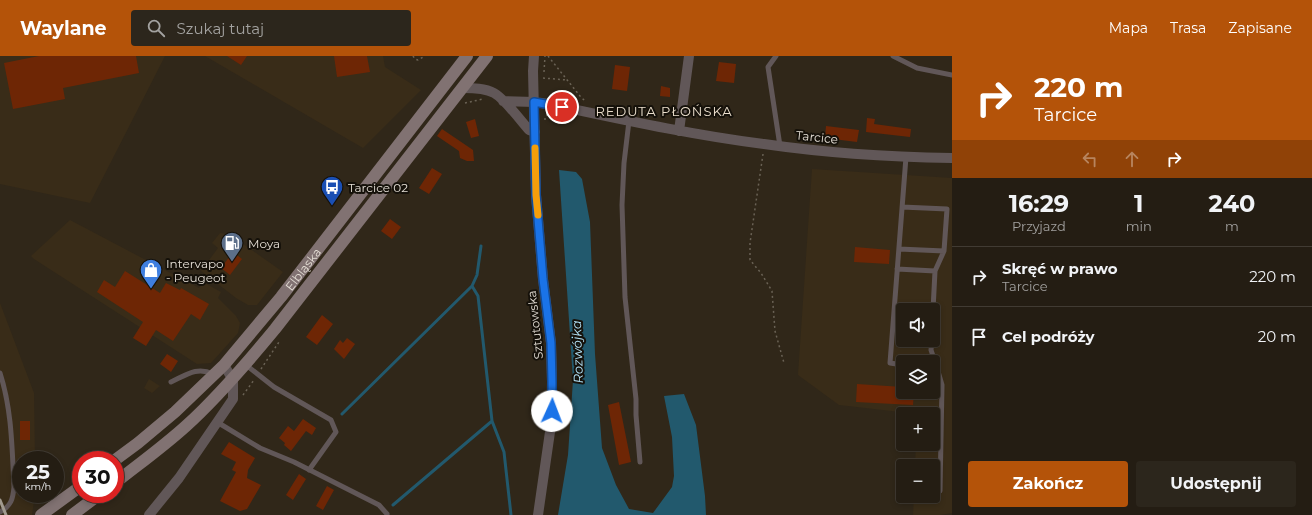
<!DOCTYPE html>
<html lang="pl">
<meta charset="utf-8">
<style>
:root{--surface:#241d13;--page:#2c261c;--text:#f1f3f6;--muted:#a3a2a0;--line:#413b33;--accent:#b45309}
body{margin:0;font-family:Montserrat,sans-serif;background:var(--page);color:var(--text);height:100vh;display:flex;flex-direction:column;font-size:15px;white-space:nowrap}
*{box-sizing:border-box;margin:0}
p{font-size:13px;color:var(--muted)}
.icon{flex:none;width:22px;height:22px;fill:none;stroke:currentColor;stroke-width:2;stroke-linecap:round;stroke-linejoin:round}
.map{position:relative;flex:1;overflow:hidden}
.drawer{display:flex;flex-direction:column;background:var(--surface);width:360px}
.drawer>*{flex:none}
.top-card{background:#b45309;color:#fff;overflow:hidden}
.tools{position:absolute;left:896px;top:247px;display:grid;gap:8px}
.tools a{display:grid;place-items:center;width:44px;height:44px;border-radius:4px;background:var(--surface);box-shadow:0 2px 6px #0003,0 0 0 1px var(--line);font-size:20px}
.speed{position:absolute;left:12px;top:395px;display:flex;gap:8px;font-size:20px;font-weight:700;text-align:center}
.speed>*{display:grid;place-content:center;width:52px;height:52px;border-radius:50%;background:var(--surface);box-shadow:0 2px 6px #0003,0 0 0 1px var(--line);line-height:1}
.speed small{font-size:10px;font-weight:400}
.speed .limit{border:6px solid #d22;background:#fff;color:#111}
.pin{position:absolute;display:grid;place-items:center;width:34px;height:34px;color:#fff;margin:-17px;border:2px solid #fff;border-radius:50%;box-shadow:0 1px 4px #0007}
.me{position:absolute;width:44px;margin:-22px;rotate:2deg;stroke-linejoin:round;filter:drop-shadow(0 0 3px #0008)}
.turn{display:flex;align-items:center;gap:14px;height:84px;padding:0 16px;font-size:18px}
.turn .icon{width:52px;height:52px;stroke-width:2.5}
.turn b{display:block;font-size:28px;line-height:34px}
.lanes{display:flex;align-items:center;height:38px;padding:0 16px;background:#0003;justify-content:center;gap:20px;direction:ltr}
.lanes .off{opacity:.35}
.eta{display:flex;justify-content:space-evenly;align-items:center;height:68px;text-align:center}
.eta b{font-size:24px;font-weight:700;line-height:28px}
.button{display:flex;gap:8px;margin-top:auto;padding:8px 16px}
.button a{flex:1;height:46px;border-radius:4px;background:var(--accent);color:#fff;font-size:16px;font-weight:700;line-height:46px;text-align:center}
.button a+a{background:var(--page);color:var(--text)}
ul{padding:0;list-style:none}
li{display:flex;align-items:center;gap:12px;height:60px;padding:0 16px;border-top:1px solid var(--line)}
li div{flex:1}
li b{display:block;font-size:15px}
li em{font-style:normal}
header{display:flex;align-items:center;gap:24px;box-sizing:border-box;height:56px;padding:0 20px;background:var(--accent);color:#fff}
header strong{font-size:19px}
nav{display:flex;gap:22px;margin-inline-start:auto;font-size:14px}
.search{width:280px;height:36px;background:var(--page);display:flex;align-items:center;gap:10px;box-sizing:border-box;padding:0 14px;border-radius:4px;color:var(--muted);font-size:15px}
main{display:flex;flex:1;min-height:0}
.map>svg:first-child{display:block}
.built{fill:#392c18;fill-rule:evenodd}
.water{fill:#22596d}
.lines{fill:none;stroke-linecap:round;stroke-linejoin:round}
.stream{stroke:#22596d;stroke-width:3}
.building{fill:#6e2605}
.path{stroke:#6a6255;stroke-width:1.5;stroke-dasharray:2 3;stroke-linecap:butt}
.lane{stroke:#615758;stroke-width:5}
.street{stroke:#615758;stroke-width:10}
.secondary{stroke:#817272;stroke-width:12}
.rail{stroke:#a19a8f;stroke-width:3}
.route-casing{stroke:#114b97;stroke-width:10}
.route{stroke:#1a73e8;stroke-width:7}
.slow{stroke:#f59e0b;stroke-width:7}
.labels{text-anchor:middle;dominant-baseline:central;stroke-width:4;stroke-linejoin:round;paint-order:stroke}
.street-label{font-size:12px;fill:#e4ded5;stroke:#15110a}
.poi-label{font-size:12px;fill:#e4ded5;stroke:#15110a;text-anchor:start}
.neighbourhood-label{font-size:13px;letter-spacing:1px;fill:#ebdfcd;stroke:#15110a}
.water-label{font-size:13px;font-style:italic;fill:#b4e3f8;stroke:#15110a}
</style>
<header>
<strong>Waylane</strong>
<div class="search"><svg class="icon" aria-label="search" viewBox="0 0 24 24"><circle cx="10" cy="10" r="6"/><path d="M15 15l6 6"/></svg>Szukaj tutaj</div>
<nav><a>Mapa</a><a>Trasa</a><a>Zapisane</a></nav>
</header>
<main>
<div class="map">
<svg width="952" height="459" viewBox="0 0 952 459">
<rect width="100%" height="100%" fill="#302719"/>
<path class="built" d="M0,0h165l-75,147 -90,-19z
M205,0h178l2,11 36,23 -58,58z
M812,113l140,9v335l-12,2h-27l1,-19h19v-30h-18l1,-22h17v-30h-15l-79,-9 -41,-30zM903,254h30v30h-30zM903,306h30v30h-30z
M70,164l129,68 4,-6 18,10 -3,6 18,18 4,7 -2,10 -27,30 -14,1 -163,-105 -3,-3z
M220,177l9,1 54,38 -26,33h-9l-12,-7 -35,-27 17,-23 -6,-5z
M0,247l34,90 1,67h-14v34h14l-3,21h-32z
M149,323l11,7 -8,7 -8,-5z"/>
<path class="water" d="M559,114l17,2 6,7 8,43 5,132 7,94 14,37 13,24 24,4 19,-26 2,-11 -2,-39 -8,-41 20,-2 12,31 9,71 1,19h-148l10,-60 5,-75z"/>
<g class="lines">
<path class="stream" d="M481,190l-4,29 -5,11 6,10 14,125 12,31 7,63
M342,358l130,-128
M393,449l99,-84"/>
</g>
<path class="building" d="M39,0h97l3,17 -76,15 2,11 -52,10 -9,-46z
M227,0h20l-6,9z
M334,0h33l3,16 -33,5z
M719,6l17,2 -2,19 -18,-2z
M615,9l15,2 -3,24 -15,-2z
M661,30l9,2v9l-10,-1z
M867,62l8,1 -1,5 37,5 -1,8 -44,-5z
M475,63l4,17 -8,2 -5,-16z
M826,70l33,4 -2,12 -32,-4z
M442,73l31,21 1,11h-7l-7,-3 -1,-7 -22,-15z
M432,112l10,6 -13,20 -10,-6z
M390,163l11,8 -9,12 -11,-8z
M855,191l35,3 -1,14 -35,-2z
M233,196l9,7 -12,16 -9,-7z
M125,215l35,22 6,-10 14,7 1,-2 28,16 -9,16 -9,-6 -18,27 -17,-11 -10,16 -13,-8 10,-16 -46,-30 7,-12 11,7z
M322,259l11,9 -16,21 -11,-8z
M347,282l8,6 -11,15 -10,-10 6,-9 3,3z
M167,298l11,7 -7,11 -11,-8z
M857,328l46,3v5h11l-1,13 -57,-3z
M619,346l12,60 -12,3 -11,-60z
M303,363l13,9 -4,7 -6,-4 -15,20 -7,-6 1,-2 -6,-5 9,-12 6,5z
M20,365h10v19h-10z
M229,386l26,16 -7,12 -1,8 14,7 -14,24 -7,2 -20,-10 16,-29 -4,-2 4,-8 -15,-8z
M299,418l7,5 -13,21 -7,-5z
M327,430l7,4 -11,20 -7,-4z"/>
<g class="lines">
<path class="path" d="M413,0l2,3 3,1 7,-4
M548,0l32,40 5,5
M544,16l1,-16
M543,22l24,2
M465,47l18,-4
M544,63h2l1,-5
M763,98l-13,89v17l11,13 11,18 3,40 9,32
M261,313l18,-27
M243,339l11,-15"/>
<path class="lane" d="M776,0l-8,11 12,79
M893,0l24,12 35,7
M629,65l-5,42 -2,42 3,92 11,102v16l4,47
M899,193l45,2 3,-42 -45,-2
M897,213l38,2 -2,39
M935,215l9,-20
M932,284l-1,10 6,18
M246,309l28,22 57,33 5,12 -27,38
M903,309l-13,-2 16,-206
M933,311l4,1 5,17 -2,106
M0,317c12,37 12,76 14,114 -1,12 -3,19 -14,25
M171,326c15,-7 26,-16 42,-8
M217,366l43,26 34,14 85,43 8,9"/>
<path class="street" d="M534,0l-1,15 3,124 7,84 8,64 1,39 -1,43 -13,90
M463,32c10,0 22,0 31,5 11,6 26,27 35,37l6,2
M503,45l31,1 15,2c71,15 143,31 215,40 62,9 125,13 188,14
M679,75l10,-75
M149,459l30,-37 54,-79v-19l-9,-15"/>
<g class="secondary">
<path id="s1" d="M115,404l23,-17 37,-31 49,-47 57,-68 186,-241"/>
<path d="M115,427c24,-19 49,-37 71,-57 33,-30 61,-63 89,-97l212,-273"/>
<path d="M41,459l40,-29"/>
<path d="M72,459l28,-21"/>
</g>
<path class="rail" d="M0,444l6,15"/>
</g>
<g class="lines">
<g class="route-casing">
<path id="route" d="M552,355v-29l-1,-39 -8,-64 -7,-84 -2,-93 28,5"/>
</g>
<use href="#route" class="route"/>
<path class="slow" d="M535,92l1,47 2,20"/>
</g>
<defs>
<g id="bus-pin" transform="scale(1.15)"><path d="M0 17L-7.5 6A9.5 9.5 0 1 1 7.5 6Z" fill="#1a4fb4" stroke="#15110a"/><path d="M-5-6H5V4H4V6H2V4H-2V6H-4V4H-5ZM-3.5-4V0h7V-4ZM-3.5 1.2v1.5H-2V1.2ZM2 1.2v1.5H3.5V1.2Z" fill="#fff"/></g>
<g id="fuel-pin" transform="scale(1.15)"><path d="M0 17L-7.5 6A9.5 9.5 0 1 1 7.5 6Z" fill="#5c6f8a" stroke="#15110a"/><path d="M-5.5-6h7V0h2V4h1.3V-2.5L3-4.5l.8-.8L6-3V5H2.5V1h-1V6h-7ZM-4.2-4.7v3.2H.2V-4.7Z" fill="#fff"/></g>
<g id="shop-pin" transform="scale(1.15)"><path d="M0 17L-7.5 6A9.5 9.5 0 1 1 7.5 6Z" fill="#3f7fe0" stroke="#15110a"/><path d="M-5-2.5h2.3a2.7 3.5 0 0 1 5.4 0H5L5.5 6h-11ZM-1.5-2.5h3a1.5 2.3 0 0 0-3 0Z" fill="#fff"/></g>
</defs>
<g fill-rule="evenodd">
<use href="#bus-pin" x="332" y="131"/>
<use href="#fuel-pin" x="232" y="187"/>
<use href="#shop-pin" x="151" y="214"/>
</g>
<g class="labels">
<g class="street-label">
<text transform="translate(817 81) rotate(6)">Tarcice</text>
<text stroke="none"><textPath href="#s1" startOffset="269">Elbląska</textPath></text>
<text transform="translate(535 269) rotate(-96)">Sztutowska</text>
</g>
<g class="poi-label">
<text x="348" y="131">Tarcice 02</text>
<text x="248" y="187">Moya</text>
<text x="166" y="207">Intervapo<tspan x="166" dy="14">- Peugeot</tspan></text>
</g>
<g class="neighbourhood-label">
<text x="664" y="55">REDUTA PŁOŃSKA</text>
</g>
<g class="water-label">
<text transform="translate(577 296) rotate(-92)">Rozwójka</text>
</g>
</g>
</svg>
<div class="tools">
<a><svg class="icon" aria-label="sound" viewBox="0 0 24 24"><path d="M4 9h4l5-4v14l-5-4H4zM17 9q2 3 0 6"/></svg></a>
<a><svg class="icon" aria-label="layers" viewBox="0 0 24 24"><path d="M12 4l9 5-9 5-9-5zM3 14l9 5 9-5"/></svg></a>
<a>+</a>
<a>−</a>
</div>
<div class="speed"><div>25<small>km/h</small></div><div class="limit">30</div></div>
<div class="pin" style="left:562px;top:51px;background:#d93025"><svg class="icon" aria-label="arrive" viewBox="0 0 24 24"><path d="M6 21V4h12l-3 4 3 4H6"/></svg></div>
<svg class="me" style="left:552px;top:355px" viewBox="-20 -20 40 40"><circle r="19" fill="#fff"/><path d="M0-13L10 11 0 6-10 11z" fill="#1a73e8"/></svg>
</div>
<section class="drawer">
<div class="top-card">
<div class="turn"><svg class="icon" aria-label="right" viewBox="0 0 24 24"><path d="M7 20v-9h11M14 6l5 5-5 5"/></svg><div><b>220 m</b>Tarcice</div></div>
<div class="lanes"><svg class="icon off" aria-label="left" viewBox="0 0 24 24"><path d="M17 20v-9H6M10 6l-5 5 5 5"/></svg><svg class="icon off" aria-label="ahead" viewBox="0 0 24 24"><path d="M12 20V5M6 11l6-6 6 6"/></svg><svg class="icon" aria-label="right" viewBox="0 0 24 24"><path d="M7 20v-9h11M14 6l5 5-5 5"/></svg></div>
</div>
<div class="eta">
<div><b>16:29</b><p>Przyjazd</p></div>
<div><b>1</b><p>min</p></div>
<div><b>240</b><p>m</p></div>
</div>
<ul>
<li><svg class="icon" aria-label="right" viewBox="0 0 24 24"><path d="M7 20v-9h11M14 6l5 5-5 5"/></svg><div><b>Skręć w prawo</b><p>Tarcice</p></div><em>220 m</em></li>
<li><svg class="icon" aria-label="arrive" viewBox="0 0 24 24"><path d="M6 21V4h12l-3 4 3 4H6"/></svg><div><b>Cel podróży</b></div><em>20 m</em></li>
</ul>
<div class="button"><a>Zakończ</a><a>Udostępnij</a></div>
</section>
</main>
